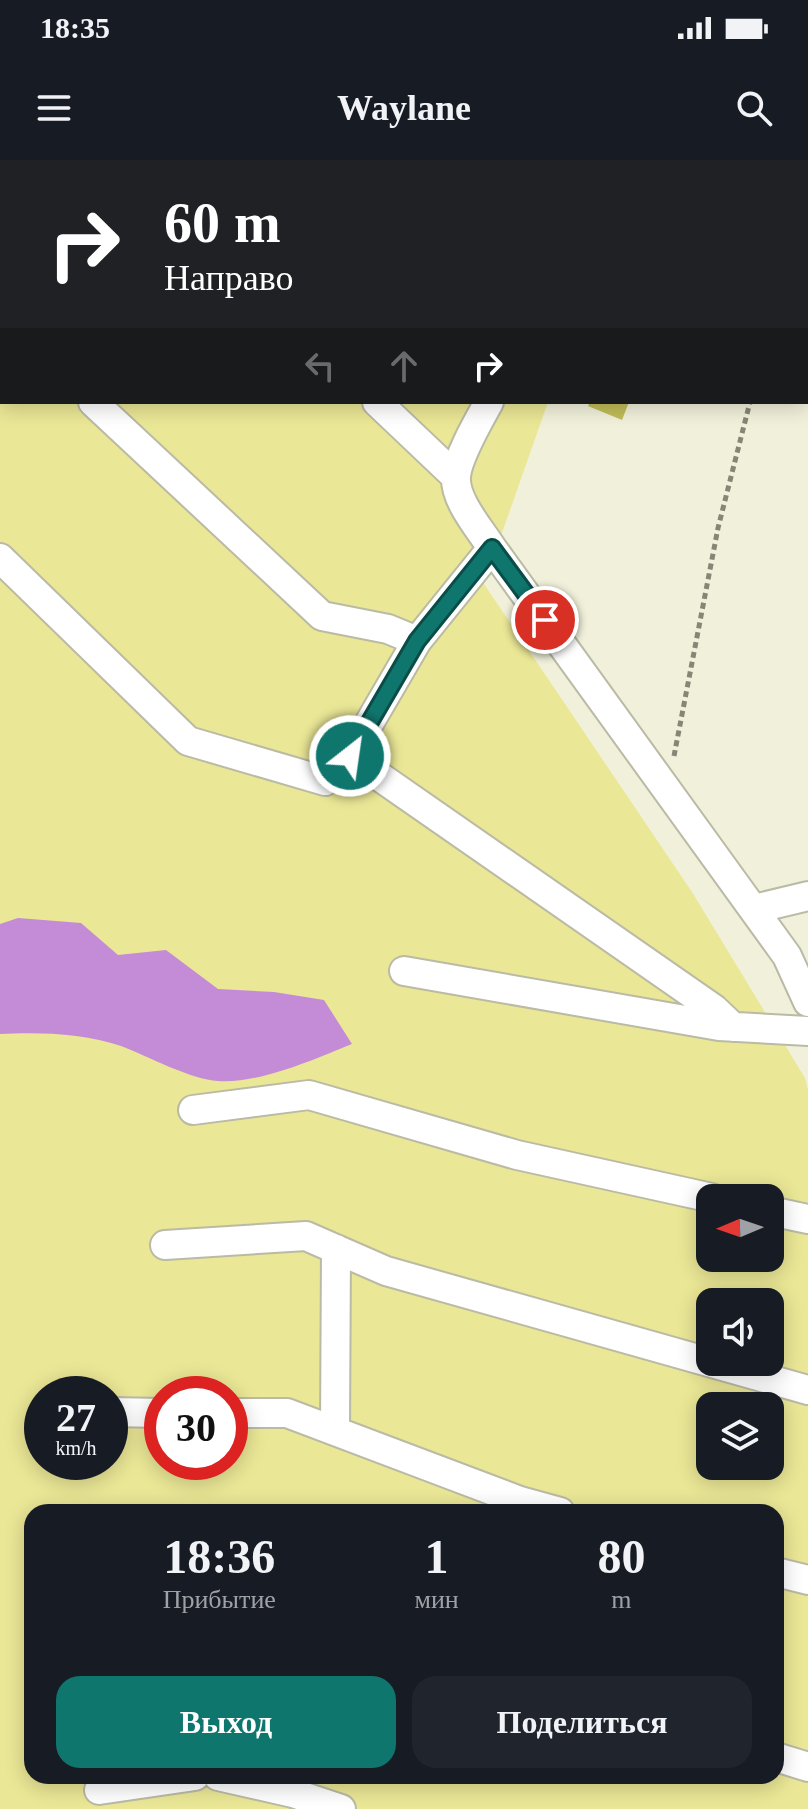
<!DOCTYPE html>
<html lang="ru">
<meta charset="utf-8">
<style>
:root{--surface:#171b24;--page:#20242c;--text:#f1f3f6;--muted:#9ea1a6;--accent:#0f766e}
body{margin:0;font-family:Georgia,serif;background:var(--page);color:var(--text);height:100vh;display:flex;flex-direction:column;font-size:30px;white-space:nowrap}
*{box-sizing:border-box;margin:0}
p{font-size:26px;color:var(--muted)}
.icon{flex:none;width:44px;height:44px;fill:none;stroke:currentColor;stroke-width:2;stroke-linecap:round;stroke-linejoin:round}
.map{position:relative;flex:1;overflow:hidden}
.side{position:absolute;left:24px;top:1344px;width:760px;height:280px;display:flex;flex-direction:column;background:var(--surface);border-radius:24px;box-shadow:0 4px 20px #0003}
.side>*{flex:none}
.top-card{position:absolute;left:0px;top:0px;width:808px;height:244px;box-shadow:0 4px 20px #0003;background:#202124;color:#fff;overflow:hidden}
.needle{width:52px;rotate:268deg}
.tools{position:absolute;left:696px;top:1024px;display:grid;gap:16px}
.tools a{display:grid;place-items:center;width:88px;height:88px;border-radius:16px;background:var(--surface);box-shadow:0 4px 20px #0003;font-size:40px}
.speed{position:absolute;left:24px;top:1216px;display:flex;gap:16px;font-size:40px;font-weight:700;text-align:center}
.speed>*{display:grid;place-content:center;width:104px;height:104px;border-radius:50%;background:var(--surface);box-shadow:0 4px 20px #0003;line-height:1}
.speed small{font-size:20px;font-weight:400}
.speed .limit{border:12px solid #d22;background:#fff;color:#111}
.pin{position:absolute;display:grid;place-items:center;width:68px;height:68px;color:#fff;margin:-34px;border:4px solid #fff;border-radius:50%;box-shadow:0 2px 8px #0007}
.me{position:absolute;width:88px;margin:-44px;rotate:30deg;stroke-linejoin:round;filter:drop-shadow(0 0 6px #0008)}
.turn{display:flex;align-items:center;gap:28px;height:168px;padding:0 32px;font-size:36px}
.turn .icon{width:104px;height:104px;stroke-width:2.5}
.turn b{display:block;font-size:56px;line-height:68px}
.lanes{display:flex;align-items:center;height:76px;padding:0 32px;background:#0003;justify-content:center;gap:40px;direction:ltr}
.lanes .off{opacity:.35}
.eta{display:flex;justify-content:space-evenly;align-items:center;height:136px;text-align:center}
.eta b{font-size:48px;font-weight:800;line-height:56px}
.button{display:flex;gap:16px;margin-top:auto;padding:16px 32px}
.button a{flex:1;height:92px;border-radius:24px;background:var(--accent);color:#fff;font-size:32px;font-weight:800;line-height:92px;text-align:center}
.button a+a{background:var(--page);color:var(--text)}
.status{display:flex;justify-content:space-between;align-items:center;height:56px;padding:0 40px;background:var(--surface);direction:ltr}
.status svg{height:22px;fill:currentColor}
header{display:flex;justify-content:space-between;align-items:center;height:104px;padding:0 32px;background:var(--surface);font-size:36px;font-weight:800}
.map>svg:first-child{display:block}
.green{fill:#eae796;fill-rule:evenodd}
.water{fill:#c48bd7}
.building{fill:#c1bd58}
.lines{fill:none;stroke-linecap:round;stroke-linejoin:round}
.street-casing{stroke:#babaa5;stroke-width:32}
.path{stroke:#868677;stroke-width:5;stroke-dasharray:6 4;stroke-linecap:butt}
.street{stroke:#fff;stroke-width:28}
.route-casing{stroke:#0a4d48;stroke-width:20}
.route{stroke:#0f766e;stroke-width:14}
</style>
<div class="status"><b>18:35</b><svg viewBox="0 0 49 12"><path d="M0 12V9h3v3zM5 12V6h3v6zM10 12V3h3v9zM15 12V0h3v12zM26 1h20v11H26zM47 4h2v5h-2z"/></svg></div>
<header><svg class="icon" aria-label="menu" viewBox="0 0 24 24"><path d="M4 6h16M4 12h16M4 18h16"/></svg>Waylane<svg class="icon" aria-label="search" viewBox="0 0 24 24"><circle cx="10" cy="10" r="6"/><path d="M15 15l6 6"/></svg></header>
<div class="map">
<svg width="808" height="1649" viewBox="0 0 808 1649">
<rect width="100%" height="100%" fill="#f1f1db"/>
<path class="green" d="M0,0h679l-677,2v240h546l-64,182 208,308 113,186 3,12v719h-808zM710,1038h60v60h-60zM710,1142h60v60h-60zM42,1234h68v68h-68zM162,1234h68v68h-68zM710,1246h60v60h-60zM32,1352h744v264h-744z"/>
<path class="water" d="M18,758l63,5 37,32 48,-5 52,39 56,3 50,8 28,44c-37,15 -93,40 -134,37 -26,-1 -71,-25 -97,-35 -37,-13 -83,-14 -121,-12v-110z"/>
<path class="building" d="M590,242h39l-7,18 -34,-14z"/>
<g class="lines">
<g class="street-casing">
<path id="street" d="M124,0l2,2
M373,0l2,2
M644,0l2,2
M0,155l2,2
M93,242l229,214 66,13 29,12 75,-93
M377,242l79,75
M489,242c-10,18 -31,54 -33,74 -2,24 24,53 36,72l295,408 21,46
M0,398l188,183 137,40 25,-25 67,-115
M350,596l364,253 19,18
M754,749l54,-13
M404,811l315,55 89,5
M193,950l116,-15 208,60 195,43
M770,1051l38,8
M165,1085l141,-9 80,35 422,119
M110,1252l52,1
M230,1253h57l233,88 40,11
M335,1271l1,-182
M776,1412l32,8
M776,1597l32,10
M218,1616l75,17 48,16
M99,1630l96,-14"/>
</g>
<path class="path" d="M806,8l2,-8
M674,596l44,-228 32,-126"/>
<use href="#street" class="street"/>
</g>
<g class="lines">
<g class="route-casing">
<path id="route" d="M350,596l67,-115 75,-93 53,72"/>
</g>
<use href="#route" class="route"/>
</g>
</svg>
<div class="tools">
<a><svg class="needle" viewBox="-14 -14 28 28"><path d="M0-13l5 13h-10z" fill="#e53935"/><path d="M0 13l5-13h-10z" fill="#9ea1a6"/></svg></a>
<a><svg class="icon" aria-label="sound" viewBox="0 0 24 24"><path d="M4 9h4l5-4v14l-5-4H4zM17 9q2 3 0 6"/></svg></a>
<a><svg class="icon" aria-label="layers" viewBox="0 0 24 24"><path d="M12 4l9 5-9 5-9-5zM3 14l9 5 9-5"/></svg></a>
</div>
<div class="speed"><div>27<small>km/h</small></div><div class="limit">30</div></div>
<div class="pin" style="left:545px;top:460px;background:#d93025"><svg class="icon" aria-label="arrive" viewBox="0 0 24 24"><path d="M6 21V4h12l-3 4 3 4H6"/></svg></div>
<svg class="me" style="left:350px;top:596px" viewBox="-20 -20 40 40"><circle r="17" fill="#0f766e" stroke="#fff" stroke-width="3"/><path d="M0-11L8 9 0 5-8 9z" fill="#fff"/></svg>
<div class="top-card">
<div class="turn"><svg class="icon" aria-label="right" viewBox="0 0 24 24"><path d="M7 20v-9h11M14 6l5 5-5 5"/></svg><div><b>60 m</b>Направо</div></div>
<div class="lanes"><svg class="icon off" aria-label="left" viewBox="0 0 24 24"><path d="M17 20v-9H6M10 6l-5 5 5 5"/></svg><svg class="icon off" aria-label="ahead" viewBox="0 0 24 24"><path d="M12 20V5M6 11l6-6 6 6"/></svg><svg class="icon" aria-label="right" viewBox="0 0 24 24"><path d="M7 20v-9h11M14 6l5 5-5 5"/></svg></div>
</div>
<section class="side">
<div class="eta">
<div><b>18:36</b><p>Прибытие</p></div>
<div><b>1</b><p>мин</p></div>
<div><b>80</b><p>m</p></div>
</div>
<div class="button"><a>Выход</a><a>Поделиться</a></div>
</section>
</div>
